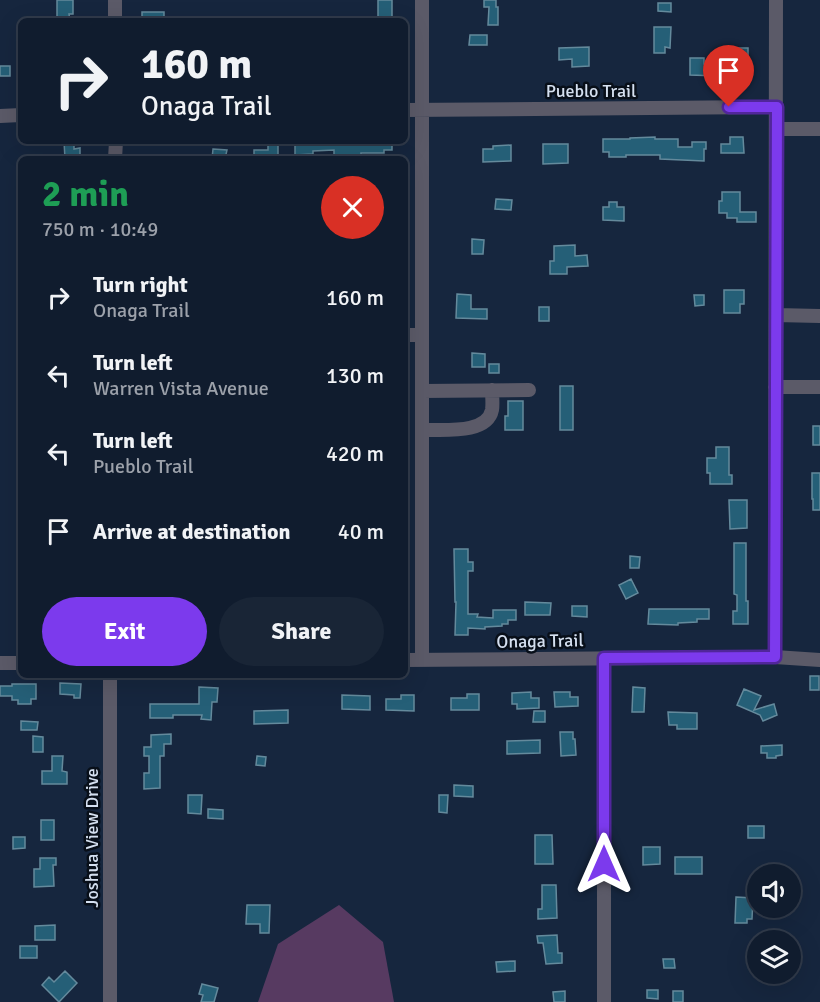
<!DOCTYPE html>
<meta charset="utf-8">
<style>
:root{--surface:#101c2e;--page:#192536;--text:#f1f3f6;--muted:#9ca1aa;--line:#303a4a;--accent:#7c3aed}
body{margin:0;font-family:Signika,sans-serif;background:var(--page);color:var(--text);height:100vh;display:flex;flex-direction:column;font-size:22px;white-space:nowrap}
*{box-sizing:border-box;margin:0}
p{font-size:20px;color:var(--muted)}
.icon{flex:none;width:33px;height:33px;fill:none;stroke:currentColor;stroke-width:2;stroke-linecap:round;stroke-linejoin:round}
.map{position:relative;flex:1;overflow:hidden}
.panel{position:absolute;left:18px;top:156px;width:390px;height:522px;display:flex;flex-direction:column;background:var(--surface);border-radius:9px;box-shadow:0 6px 24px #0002,0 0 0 2px var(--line)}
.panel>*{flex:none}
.hud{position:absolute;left:18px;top:18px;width:390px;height:126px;border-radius:9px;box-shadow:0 6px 24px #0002,0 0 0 2px var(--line);background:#101c2e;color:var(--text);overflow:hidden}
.fabs{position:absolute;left:747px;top:864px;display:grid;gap:12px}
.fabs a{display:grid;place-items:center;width:54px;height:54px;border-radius:50%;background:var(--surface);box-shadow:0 6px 24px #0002,0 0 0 2px var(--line);font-size:30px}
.pin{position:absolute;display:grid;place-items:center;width:51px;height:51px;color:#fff;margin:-62px -26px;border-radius:50% 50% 50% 0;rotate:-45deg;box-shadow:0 0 6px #0007}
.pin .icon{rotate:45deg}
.me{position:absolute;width:66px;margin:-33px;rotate:0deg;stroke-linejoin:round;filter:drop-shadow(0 0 4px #0008)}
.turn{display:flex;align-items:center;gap:21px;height:126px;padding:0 24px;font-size:27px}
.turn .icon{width:78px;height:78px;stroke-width:2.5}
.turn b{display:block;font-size:42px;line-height:51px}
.round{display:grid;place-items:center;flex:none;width:63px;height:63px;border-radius:32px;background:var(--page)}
.head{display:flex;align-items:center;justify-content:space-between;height:102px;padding:0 24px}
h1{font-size:36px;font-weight:700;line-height:45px;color:#1e9e55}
.action{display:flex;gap:12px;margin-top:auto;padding:12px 24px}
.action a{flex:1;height:69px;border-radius:36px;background:var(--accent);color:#fff;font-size:24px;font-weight:700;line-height:69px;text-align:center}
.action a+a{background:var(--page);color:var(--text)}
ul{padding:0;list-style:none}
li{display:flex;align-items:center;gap:18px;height:78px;padding:0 24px}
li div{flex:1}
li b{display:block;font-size:22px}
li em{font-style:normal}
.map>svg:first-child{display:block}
.green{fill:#573a61}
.building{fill:#255f77;stroke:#648a9c;stroke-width:1.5}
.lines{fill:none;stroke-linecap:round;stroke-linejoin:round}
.minor{stroke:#5b5a68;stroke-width:14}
.route-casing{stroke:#51269a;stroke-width:15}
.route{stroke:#7c3aed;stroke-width:10}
.labels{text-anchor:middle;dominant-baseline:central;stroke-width:5;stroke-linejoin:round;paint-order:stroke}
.street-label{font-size:18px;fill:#d5e0f0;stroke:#080f19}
</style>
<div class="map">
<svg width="820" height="1002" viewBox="0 0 820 1002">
<rect width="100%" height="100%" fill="#16263e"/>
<path class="green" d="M339,905l44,37 11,60h-136l20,-58z"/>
<path class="building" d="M57,0h16v14h-4l1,7h-13z
M378,0h14v21h-14z
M484,0h12v7h2v18h-10l1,-18h-5z
M658,3h13v9l-13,-1z
M142,12h22v9h-22z
M654,27h17l-1,21 -5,-1v6h-11z
M470,35h17v10h-18z
M589,47v19l-17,1v-8l-13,1v-12z
M726,48h22v25h-14v-11h-8z
M690,58h14v6h14v12l-28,-1z
M0,66h10v10h-10z
M655,137v2h23v8h14v-5h14v7h-2v12l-44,-2v-4h-34v2h-17v-5h-6v-13h27v-1z
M730,137h13l1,16h-23v-9h9z
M64,141h10v8l6,-1v11h-15z
M368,141l24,1v8h-8v3h-23v2h-27v-5l-21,1v3l-18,1v-11z
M543,144h25v19l-25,1z
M268,145h10v14h-24v-9h14z
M511,145v16l-28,1v-13h10v-3z
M213,149l14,1 -2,9h-13z
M722,192h18v20h16v10h-19v-4h-10v-5h-8v-12h3z
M496,199l16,1 -1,10 -16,-1z
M609,202h8v5h7v14l-21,-1v-13h6z
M472,239l12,1 -1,14h-11z
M575,245v11l12,-1 1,11 -21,1v7h-17v-13h4v-15z
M724,290h20v14h-4v9h-16z
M457,294l14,1v14h16v10l-31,-1z
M694,295h10v10l-9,1z
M539,307h10v14h-10z
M472,353l13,1v13h-13z
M489,364h10v9h-10z
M560,386h13v44h-13z
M508,401h15v29h-18v-14h3z
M813,426h7v19h-7z
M716,447h13v28h3v9h-22v-11h-3v-15h9z
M812,473h8v37h-7v-11h-1z
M729,500h18v28l-17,1z
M734,543h12v58h2v23h-15v-13h4v-16l-3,-1z
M454,549h14v13h5v9h-5v43h10l-1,3 16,1v-8h23v10h-8v4h-6v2l-17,1v2l-17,-1v7h-13l1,-33h-1z
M630,556l10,1 -1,11h-9z
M631,579l7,14 -12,6 -7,-14z
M525,602l26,1 -1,12h-25z
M572,606h15v11l-15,-1z
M649,609h60v10h-12v3l-19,1v2l-30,-1z
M810,676h9v14h-9z
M60,683l21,1 -1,14h-6v-3l-14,-1z
M12,684h24v15h-5v5h-13v-4h-6v-4h-12v-10h12z
M199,687l19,1 -1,14h-5l-1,18 -10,-1 1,-4h-29v3h-23v-14h49z
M633,687l12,1 -1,24h-12z
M744,689l17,7 -7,14 20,-6 3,11 -14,6 -3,-6 -23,-10z
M531,692v6h8v10l-22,1v-5h-5v-11z
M554,692h16v5h8v9l-23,1z
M467,694h12v16h-28v-12h16z
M342,695l28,1v14l-28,-1z
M401,695h13v16l-28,-1v-11h15z
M288,710v13l-34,1v-13z
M534,711h11v11h-12z
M668,712l29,1v16h-20v-4h-8z
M21,721l17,1 -1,8h-16z
M560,732h13v7h2l1,16 -15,1z
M171,734v10h-7v12h-4v32l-16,1v-16h5v-17h-5v-9h7v-12z
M33,736l10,1v15h-10z
M540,740v13l-33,1v-13z
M782,745v10l-6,1v2h-9v-5h-6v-7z
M52,756h11l-1,15 5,1v12h-25v-13h10z
M257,756l9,1 -1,9 -9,-1z
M454,785l19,1v11l-19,-1z
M188,795h14l-1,19 -13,-1z
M439,795h9l-1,18 -8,-1z
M208,809l15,1v9l-15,-1z
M41,820h13v20h-13z
M748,826h16v12h-16z
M535,835h17l1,29h-18z
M13,837h12v11l-12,1z
M643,847h17v17l-17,1z
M675,857h27v17h-27z
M40,858h16v7h-3l1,21 -20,1v-18h6z
M542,885h14l1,33 -19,1v-10h4z
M736,897l17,1 -1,21h-5v4h-12z
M247,905h23l-1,28h-9v-9h-14z
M55,925v15h-20v-14z
M557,935l1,18h4v10l-16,1 -3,-21h-5l-1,-7z
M20,946h17v12h-17z
M663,959h11l1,9h-11z
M515,961v10l-18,1 -1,-10z
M65,971l12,12 -18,19 -17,-17 7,-8 5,5z
M202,984l16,4 -4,14h-13l2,-7 -4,-1z
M647,990h11v9l-11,-1z
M565,991v11h-11l-1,-10z
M673,991h10v11h-10z"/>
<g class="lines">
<path class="minor" d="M115,0v21
M405,110l372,-3
M0,116l21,-1
M777,129h43
M115,159l1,-18
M776,315l44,1
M405,335h17
M775,387h45
M422,391l107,-1
M422,430c20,-1 65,5 70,-20 1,-6 0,-14 0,-20
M775,657l1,-657
M405,660l370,-3 45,3
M422,660v-660
M0,663h21
M110,1002v-327
M604,1002v-344"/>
</g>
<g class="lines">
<g class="route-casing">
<path id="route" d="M604,864v-206l171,-1 2,-550h-48"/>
</g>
<use href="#route" class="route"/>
</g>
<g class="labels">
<g class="street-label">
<text x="591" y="91">Pueblo Trail</text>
<text transform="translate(540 641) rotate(-1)">Onaga Trail</text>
<text transform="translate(92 838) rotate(-90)">Joshua View Drive</text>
</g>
</g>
</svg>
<div class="fabs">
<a><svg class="icon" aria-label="sound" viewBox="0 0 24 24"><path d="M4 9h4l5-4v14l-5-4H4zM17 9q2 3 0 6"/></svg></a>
<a><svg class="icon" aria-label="layers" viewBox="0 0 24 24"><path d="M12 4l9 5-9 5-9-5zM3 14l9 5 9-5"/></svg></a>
</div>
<div class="pin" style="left:729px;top:107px;background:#d93025"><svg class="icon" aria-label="arrive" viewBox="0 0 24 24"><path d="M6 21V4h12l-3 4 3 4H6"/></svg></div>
<svg class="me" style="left:604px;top:864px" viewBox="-20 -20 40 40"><path d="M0-17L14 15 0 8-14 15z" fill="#7c3aed" stroke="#fff" stroke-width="4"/></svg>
<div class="hud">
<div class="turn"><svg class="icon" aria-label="right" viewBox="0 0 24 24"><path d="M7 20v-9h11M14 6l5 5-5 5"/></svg><div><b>160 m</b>Onaga Trail</div></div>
</div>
<section class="panel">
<div class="head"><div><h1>2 min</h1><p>750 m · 10:49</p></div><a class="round" style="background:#d93025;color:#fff"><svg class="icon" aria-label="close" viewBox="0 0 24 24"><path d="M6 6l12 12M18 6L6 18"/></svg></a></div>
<ul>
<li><svg class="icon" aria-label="right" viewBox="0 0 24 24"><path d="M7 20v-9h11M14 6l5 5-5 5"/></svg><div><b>Turn right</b><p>Onaga Trail</p></div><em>160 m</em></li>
<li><svg class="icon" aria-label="left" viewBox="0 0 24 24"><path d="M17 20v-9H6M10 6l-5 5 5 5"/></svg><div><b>Turn left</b><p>Warren Vista Avenue</p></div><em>130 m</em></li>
<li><svg class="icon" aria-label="left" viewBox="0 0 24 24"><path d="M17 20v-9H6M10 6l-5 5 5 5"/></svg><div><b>Turn left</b><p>Pueblo Trail</p></div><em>420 m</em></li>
<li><svg class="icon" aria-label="arrive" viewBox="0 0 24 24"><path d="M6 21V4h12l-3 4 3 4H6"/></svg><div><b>Arrive at destination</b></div><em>40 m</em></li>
</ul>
<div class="action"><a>Exit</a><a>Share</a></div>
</section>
</div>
